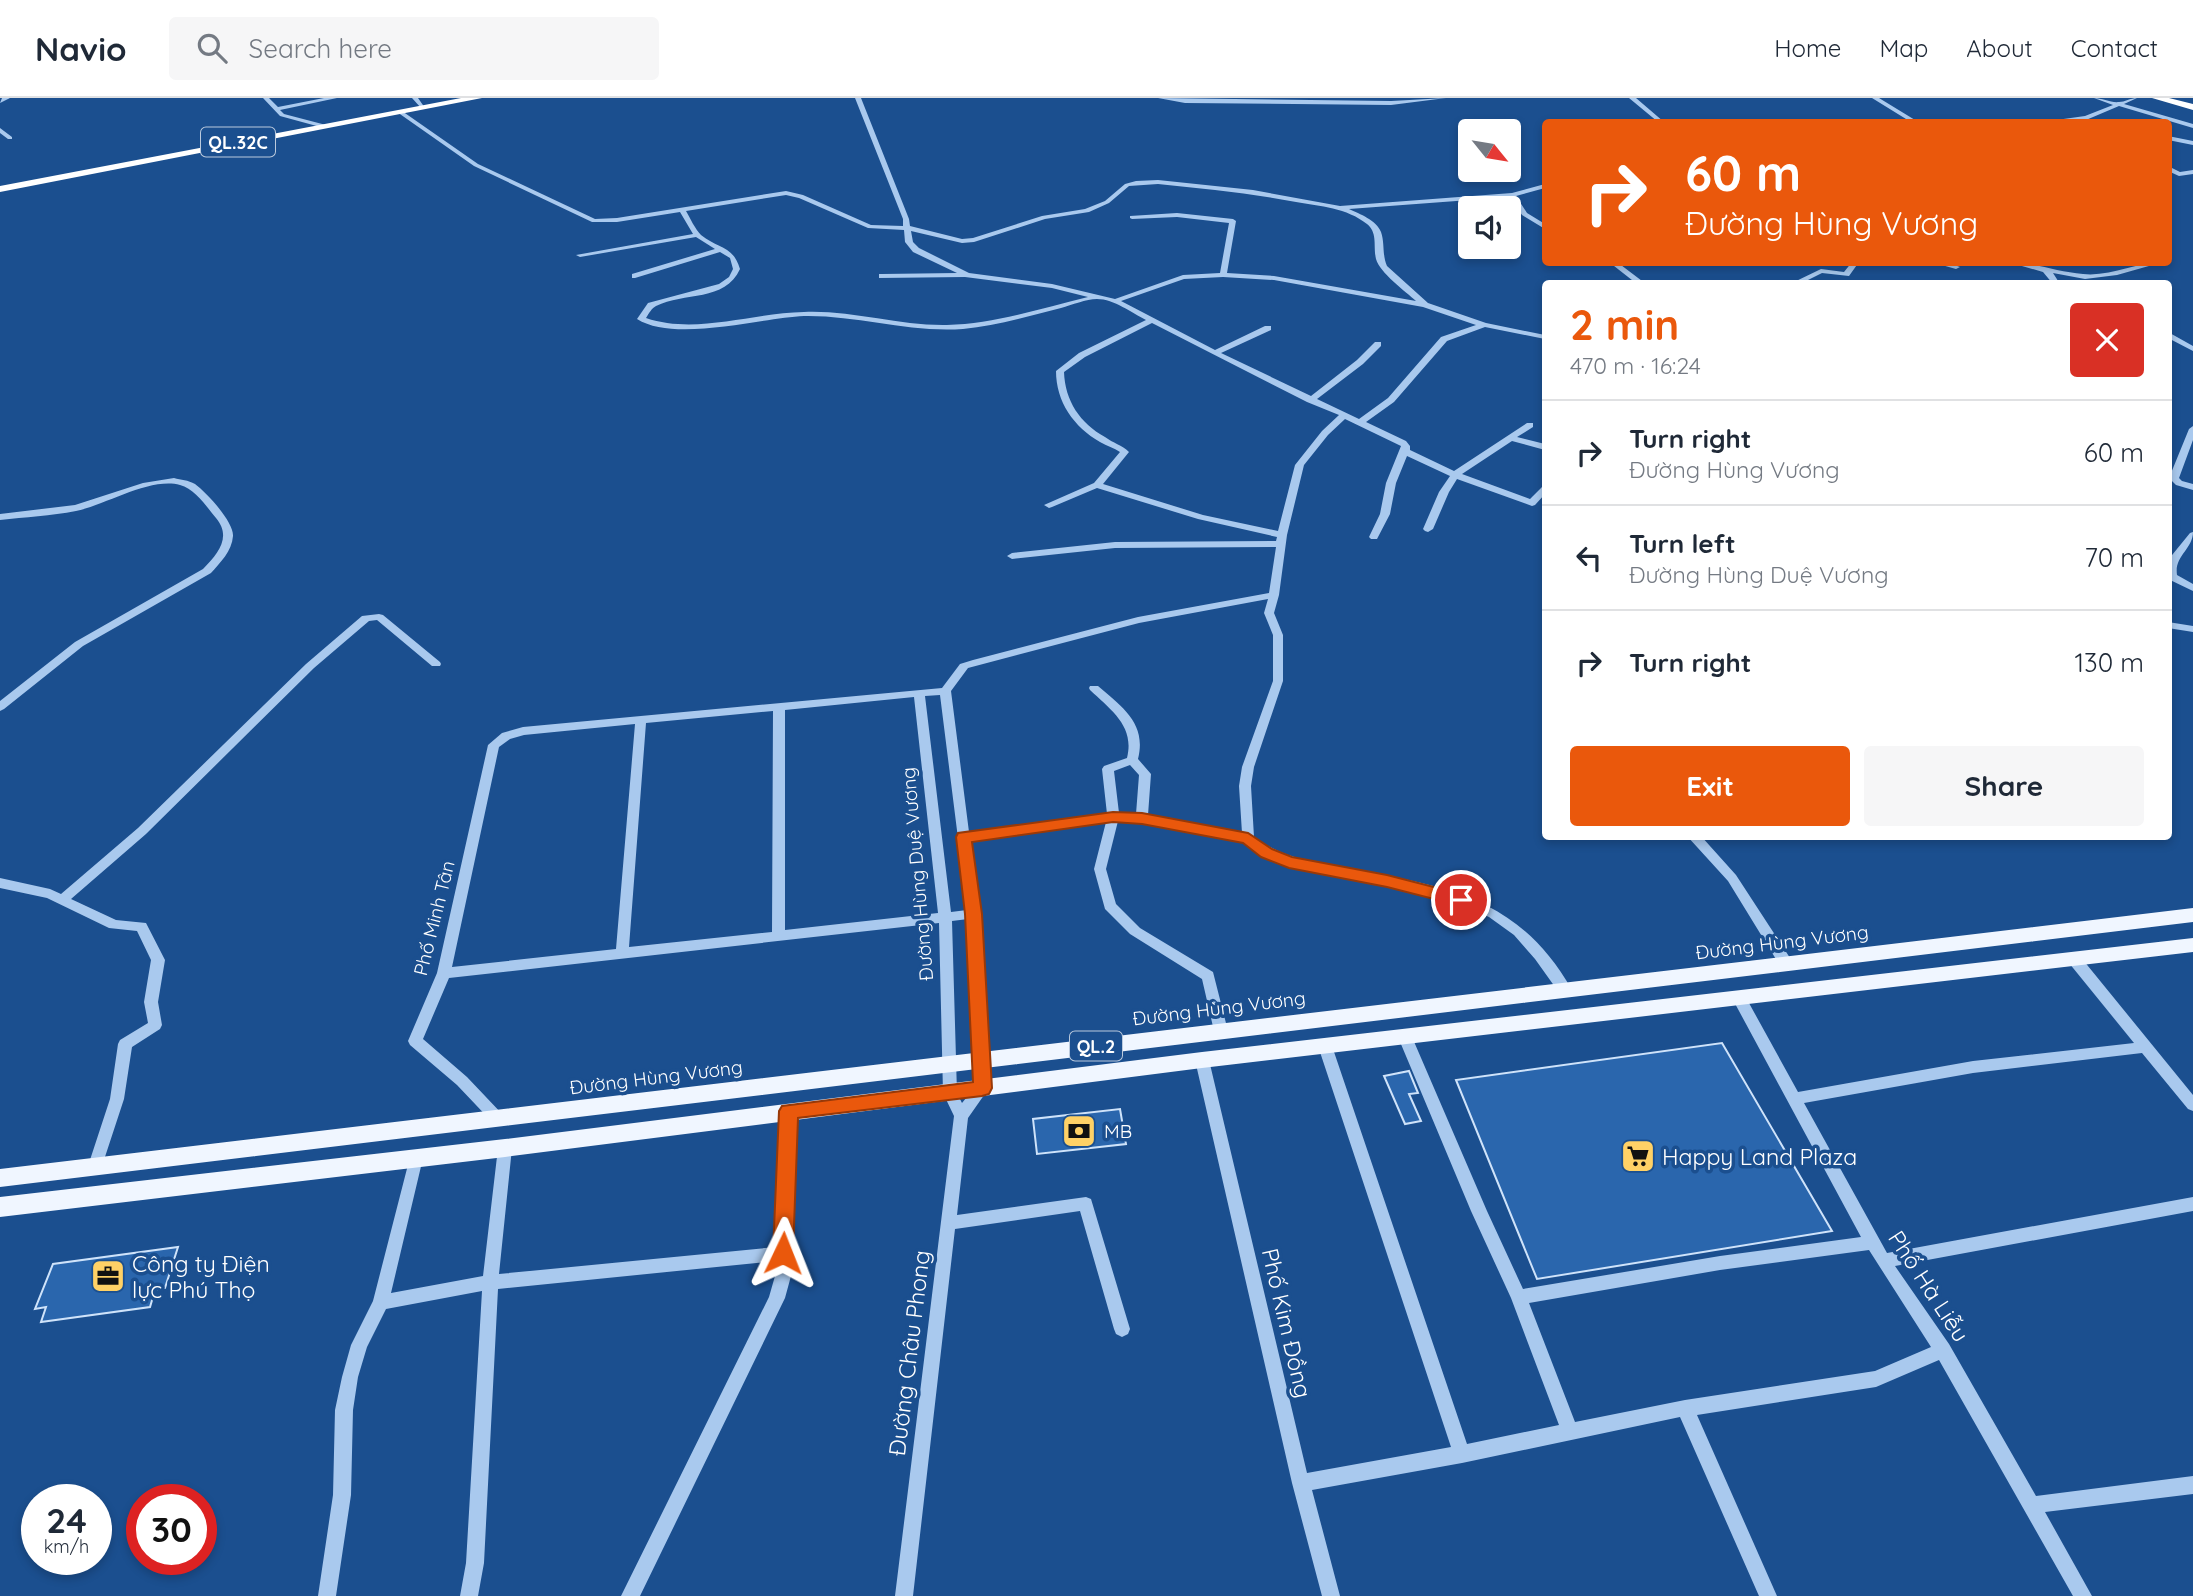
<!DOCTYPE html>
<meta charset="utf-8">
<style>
:root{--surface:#fff;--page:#f6f6f7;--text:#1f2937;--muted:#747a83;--line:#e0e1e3;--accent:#ea580c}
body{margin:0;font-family:Quicksand,sans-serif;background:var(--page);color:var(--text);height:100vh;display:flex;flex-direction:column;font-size:26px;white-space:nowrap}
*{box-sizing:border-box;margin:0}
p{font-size:23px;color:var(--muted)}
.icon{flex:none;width:38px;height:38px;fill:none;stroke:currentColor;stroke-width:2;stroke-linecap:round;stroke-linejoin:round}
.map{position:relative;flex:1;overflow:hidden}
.drawer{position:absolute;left:1542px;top:182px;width:630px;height:560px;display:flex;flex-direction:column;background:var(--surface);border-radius:7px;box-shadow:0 4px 10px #0003}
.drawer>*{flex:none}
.top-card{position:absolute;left:1542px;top:21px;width:630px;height:147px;border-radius:7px;box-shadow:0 4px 10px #0003;background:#ea580c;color:#fff;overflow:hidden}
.needle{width:46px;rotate:120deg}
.controls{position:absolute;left:1458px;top:21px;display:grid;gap:14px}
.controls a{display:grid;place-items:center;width:63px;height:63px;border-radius:7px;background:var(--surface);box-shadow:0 4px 10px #0003;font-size:35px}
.speed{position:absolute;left:21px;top:1386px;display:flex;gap:14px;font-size:35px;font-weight:700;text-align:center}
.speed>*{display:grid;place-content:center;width:91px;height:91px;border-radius:50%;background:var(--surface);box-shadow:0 4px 10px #0003;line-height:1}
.speed small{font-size:18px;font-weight:400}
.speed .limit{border:10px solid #d22;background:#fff;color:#111}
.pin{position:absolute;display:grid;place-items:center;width:60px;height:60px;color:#fff;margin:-30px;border:4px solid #fff;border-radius:50%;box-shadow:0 2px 7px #0007}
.me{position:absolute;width:77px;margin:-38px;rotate:2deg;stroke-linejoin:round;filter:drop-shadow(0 0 5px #0008)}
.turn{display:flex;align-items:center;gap:24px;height:147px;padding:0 28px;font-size:32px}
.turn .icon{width:91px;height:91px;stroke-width:2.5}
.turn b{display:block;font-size:49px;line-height:60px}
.round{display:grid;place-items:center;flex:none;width:74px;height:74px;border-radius:7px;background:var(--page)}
.summary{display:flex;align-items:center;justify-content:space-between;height:119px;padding:0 28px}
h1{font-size:42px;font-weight:800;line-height:52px;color:var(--accent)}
.button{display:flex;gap:14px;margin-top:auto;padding:14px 28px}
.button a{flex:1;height:80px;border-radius:7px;background:var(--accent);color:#fff;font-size:28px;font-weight:800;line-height:80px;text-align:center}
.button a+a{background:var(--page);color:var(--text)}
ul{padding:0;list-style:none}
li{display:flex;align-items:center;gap:21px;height:105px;padding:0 28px;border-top:2px solid var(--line)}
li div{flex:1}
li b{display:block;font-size:26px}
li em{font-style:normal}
header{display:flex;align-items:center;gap:42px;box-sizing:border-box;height:98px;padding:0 35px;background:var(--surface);border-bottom:2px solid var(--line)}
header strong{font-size:33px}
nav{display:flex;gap:38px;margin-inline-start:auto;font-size:24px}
.search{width:490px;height:63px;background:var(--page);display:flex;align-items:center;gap:18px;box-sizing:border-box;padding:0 24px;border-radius:7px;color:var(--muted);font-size:26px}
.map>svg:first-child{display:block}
.building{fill:#2a66ad;stroke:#cfe3fa;stroke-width:2}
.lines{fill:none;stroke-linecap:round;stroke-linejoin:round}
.minor{fill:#a9c9ee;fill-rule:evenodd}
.major{fill:#f0f6ff;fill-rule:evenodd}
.highway{fill:#fff;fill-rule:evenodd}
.route{fill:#ea580c;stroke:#983908;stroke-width:2}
.labels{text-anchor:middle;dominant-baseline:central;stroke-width:7;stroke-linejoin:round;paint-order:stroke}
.shield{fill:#1b4f8f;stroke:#bbcadd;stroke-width:2}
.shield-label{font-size:18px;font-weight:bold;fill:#fff}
.street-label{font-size:19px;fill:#fff;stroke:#1b4f8f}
.poi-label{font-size:19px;fill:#fff;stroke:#1b4f8f;text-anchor:start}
.near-poi-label{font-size:23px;fill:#fff;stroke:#1b4f8f;text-anchor:start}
.near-street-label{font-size:23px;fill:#fff;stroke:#1b4f8f}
</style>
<header>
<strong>Navio</strong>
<div class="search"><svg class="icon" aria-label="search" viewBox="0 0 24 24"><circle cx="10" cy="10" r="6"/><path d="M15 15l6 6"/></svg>Search here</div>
<nav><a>Home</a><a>Map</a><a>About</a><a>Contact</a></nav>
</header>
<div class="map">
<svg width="2193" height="1498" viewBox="0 0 2193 1498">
<rect width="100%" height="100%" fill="#1b4f8f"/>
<path class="building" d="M1722,945l110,188 -295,48 -81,-199z
M1409,973l9,22 -9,1 12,27 -16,3 -21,-48z
M1120,1011l6,35 -89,10 -4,-35z
M178,1149l-13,41 -10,2 -5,17 -109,15 5,-15 -11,2 18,-45z"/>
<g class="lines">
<path class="minor" d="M2,0h8l-10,5z
M263,0h6l9,9 46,-9h13l-57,12 4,4 42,11 -2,3 -44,-12z
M412,0h6l7,10h-4z
M855,0h6l48,121 1,7 52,13 11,-1 69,-22 43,-7 20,-8 20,-17 11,-3 22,-1 95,10 87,16 172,-13 33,-9v4l-29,8 11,17 18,11v5l-23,-14 -12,-18 -161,12c11,5 27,11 32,23 4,11 1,23 6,34l41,37 58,20 59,12v4l-60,-12 -38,14 -53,61 -28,20 40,19 4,5v4l44,21 73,-48h6v4l-16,10 28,7v6l-33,-9 -50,33 68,25 12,-12 3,-1v8l-10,11 -3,1 -75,-27 -8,13 -16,37 -5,3 -3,-1 -2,-2 16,-37 11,-16 -43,-20 -11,27 -6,31 -13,25h-6l-2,-2 11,-23 6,-31 15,-37 -56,-27 -17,16 -24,30 -17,70 -8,60 -5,18 9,22v46l-29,86 -3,19 3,51c27,20 58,25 91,31 98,18 173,27 227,122l-2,4 -5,1 -5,-1 -25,-35 -21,-24 -25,-18 -20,-9 -62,-19 -115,-23 -27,-10 -21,-13 -102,-21 -24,-1 -12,48 10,35 24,24 73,44 15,59 -2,4 -5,2 -5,-2 -2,-4 -12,-52 -72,-45 -25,-25 -11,-40 12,-47 -135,18 9,74 9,174 -21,30 -11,97 129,-18 5,2 39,130 -2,5 -6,3 -6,-3 -2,-5 -34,-118 -125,18 -42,367h-18l59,-480 -11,-23 -4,-170 -490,55 -26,61 44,38 37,39 2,4 -2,4 -5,2 -5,-2 -37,-39 -47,-40 -2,-4 29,-68 51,-228 14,-12 21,-6 419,-39 18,-24 13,-4 165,-43 131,-24 7,-46 -161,1 -103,11 -5,-3 5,-3 103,-11 161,-1 1,-4 -79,-18 -101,-31 -45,19 -3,1 -5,-3 50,-22 26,-31c-6,-4 -13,-6 -20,-10 -26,-15 -44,-40 -44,-71l23,-18 67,-33c-14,-7 -32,-21 -49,-21 -11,0 -25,6 -36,9 -32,8 -65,18 -98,21 -54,4 -105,-14 -159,-13 -44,2 -129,27 -167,3l11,-16 71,-19 10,-7 4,-8 -3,-11 -10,-6 -85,26h-3v-4l83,-25 -19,-12 -116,20 -4,-2 117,-21 -13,-22 -63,10h-25l-118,-56 -77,-54 5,-1 76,53 117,55 22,-1 169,-27 17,4 68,30 32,1v-7zM1158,86c46,5 92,9 138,18 24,4 51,6 71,22 11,9 6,22 9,35 4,14 29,32 40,42l-142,-25 -47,-3 9,-52 -3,-2 -56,-6 -47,3v2l2,1 45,-2 52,6 -9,50 -37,2 -68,24 -63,-15 -83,-11 -50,-25 -6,-6 -2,-11 51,12 12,-1 71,-23 44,-7 20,-9 20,-17zM786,97l13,3 69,30 36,2 1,12 8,10 44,21 -75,1h-3v4l86,-1 87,11 36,9c-46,11 -93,27 -141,28 -48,1 -95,-15 -143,-13 -52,1 -108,23 -158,6 3,-5 6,-10 10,-12 28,-14 69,-4 84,-37 -7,-24 -22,-20 -39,-34 -6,-6 -11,-17 -15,-24zM1223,179l51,3 149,27 53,18 -35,12 -53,61 -29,21 -42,-20 46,-35 18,-18v-4h-6l-18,18 -46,36 -90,-43 50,-23v-4h-6l-50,24 -94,-49 63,-22zM1152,225l155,79 32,13 -17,16 -27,34 -17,66 -75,-16 -100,-31 26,-32c-7,-7 -16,-9 -24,-15 -25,-14 -40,-36 -41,-65l21,-15zM1268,501l-4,14 9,22v46l-31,86 -3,19 3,47 -94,-18 3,-41 -13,-15c9,-36 -16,-52 -40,-73h-8l-1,2 1,2c21,20 45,36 37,68l-23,8 -2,3 5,45 -138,18 -18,-141 17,-23 171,-45zM940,597l27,215 -16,2 -26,-216zM914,599l24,216 -153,17v-220zM773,613l-1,221 -143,15 17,-224zM635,626l-19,225 -164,18 47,-220 11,-8 14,-4zM1130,667l9,10 -3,39 -17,-1 -5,-42zM968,821l7,168 -13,16 -5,-10 -5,-172z
M1158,0l233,3 55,-3 -55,7 -206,-2z
M1629,0h7l28,24h-6z
M1872,0h7l36,22 -9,2h-15l1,-1 14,-2z
M2094,0c8,0 17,5 25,4 6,0 11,-4 18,-4l-13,6 69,20v4l-74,-22 -33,14 -44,2 43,-6 28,-11z
M0,30l12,9v2h-4l-8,-6z
M2168,38l25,5v4l-25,-5z
M2168,68l12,6 13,-2v4l-14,2 -11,-5z
M1609,164h8l29,22h-9z
M1852,164h7l-10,14 -27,-3 -22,11h-10l31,-15 23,3z
M1931,164h15l14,5 -4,2z
M2008,164c25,0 49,10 75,12 27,3 53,-12 80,-12l-46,13 -32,4 -32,-6 7,11h-7l-10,-12z
M2168,234l25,14v5l-25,-13z
M2193,328v14l-14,38 3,3 11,3v6l-17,-5 -7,-7 20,-49z
M174,380c7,2 14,2 21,6 11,8 39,38 38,52 -1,15 -13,27 -22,37l-128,73 -79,63 -4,2v-10l75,-59 128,-73c15,-15 29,-32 13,-51 -10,-12 -21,-29 -36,-33 -30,-8 -74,20 -104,26 -25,5 -51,6 -76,9v-6l75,-9 68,-22z
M2193,434c0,17 -19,24 -16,43l16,9v7l-25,-12v-19l22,-27z
M379,516l4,1 57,47 1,2 -1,2h-8l-55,-46 -8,1 -55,47 -168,166 -75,65 45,21 30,3 19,37 -7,42 4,23 -2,4 -28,18 -8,52 -22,67 -2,5 -5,1 -5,-1 -2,-5 22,-67 8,-55 2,-4 28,-17 -4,-21 7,-42 -14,-29 -28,-3 -62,-30 -47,-10v-10l50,11 11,5 77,-66 168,-164 56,-48z
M2168,524l25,4v6l-25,-4z
M1687,738h14l35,39 56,86 2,4 -2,4h-10l-54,-88z
M2074,856l5,1 114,140v16l-5,-2 -46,-56 -169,20 -169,30 83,150 306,-56v14l-298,55 54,78 87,152 157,-20v18l-148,18 47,84h-19l-134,-236 -63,27 -179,28 80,181h-18l-79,-179 -218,46 -150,27 28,106h-18l-30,-113 -97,-423 2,-4 5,-2 5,2 2,4 98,413 144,-26 -133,-401 2,-4 5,-2 5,2 2,4 135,398 92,-19 -48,-127 -40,-87 -73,-174 2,-4 5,-2 5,2 2,4 75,174 36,78 197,-33 141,-19 -129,-239 2,-4 5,-1 5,1 54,98 175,-31 161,-18 -65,-80 -2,-4 2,-4zM1869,1152l62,97 -56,24 -190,29 -110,22 -46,-119 191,-33z
M789,1007l5,2 2,4 -5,165 -6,22 -145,298h-19l148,-299 6,-21 1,-15 -278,28 -14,274 -6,33h-18l6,-33 16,-272 -96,18 -19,38 -9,30 -5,33 -2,85 -15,101h-18l15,-101 2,-85 7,-33 9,-32 22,-44 38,-148 5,-1 5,1 2,5 -32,135 92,-17 15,-128 2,-4 5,-2 5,2 2,4 -13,126 277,-27 6,-136 2,-4z"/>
<path class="major" d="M2193,810v14l-2193,265v-18z
M2193,840v14l-991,116 -697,89 -505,60v-20l505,-58 697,-87z"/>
<path class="highway" d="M461,0h21l-482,94v-6z
M2152,0h17l24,6v6z"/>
</g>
<path class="route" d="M1113,714l29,1 106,20 24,16 20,8 95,18 74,19 8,6 -8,6 -74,-19 -98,-19 -28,-11 -18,-14 -101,-19 -29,-2 -141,20 10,72 10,174 -3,6 -7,2 -184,22 -5,135 -3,6 -7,3 -7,-3 -3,-6 6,-142 3,-5 191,-24 -8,-168 -9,-77 2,-4z"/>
<defs>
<g id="bank-square" transform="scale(1.75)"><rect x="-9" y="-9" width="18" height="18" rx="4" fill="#ffd166" stroke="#1b4f8f"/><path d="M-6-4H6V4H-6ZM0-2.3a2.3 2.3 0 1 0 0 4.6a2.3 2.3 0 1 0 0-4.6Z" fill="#111"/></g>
<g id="supermarket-square" transform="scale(1.75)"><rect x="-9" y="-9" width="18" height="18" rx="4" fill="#ffd166" stroke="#1b4f8f"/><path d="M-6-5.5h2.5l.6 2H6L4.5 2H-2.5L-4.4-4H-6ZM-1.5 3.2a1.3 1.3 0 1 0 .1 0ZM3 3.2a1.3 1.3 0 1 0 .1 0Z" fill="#111"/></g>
<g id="office-square" transform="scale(1.75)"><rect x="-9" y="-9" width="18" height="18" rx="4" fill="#ffd166" stroke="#1b4f8f"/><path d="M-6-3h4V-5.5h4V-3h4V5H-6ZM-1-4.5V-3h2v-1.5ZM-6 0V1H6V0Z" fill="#111"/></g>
</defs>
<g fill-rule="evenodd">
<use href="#bank-square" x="1079" y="1033"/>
<use href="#supermarket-square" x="1638" y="1058"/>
<use href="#office-square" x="108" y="1178"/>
</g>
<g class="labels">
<g class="shield">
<rect x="201" y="29.5" width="74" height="29" rx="5"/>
<rect x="1070" y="933.5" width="52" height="29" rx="5"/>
</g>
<g class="shield-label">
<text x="238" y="44">QL.32C</text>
<text x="1096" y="948">QL.2</text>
</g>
<g class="street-label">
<text transform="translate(917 776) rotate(-95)">Đường Hùng Duệ Vương</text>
<text transform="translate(434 820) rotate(-76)">Phố Minh Tân</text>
<text transform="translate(1782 844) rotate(-7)">Đường Hùng Vương</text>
<text transform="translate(1219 910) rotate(-7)">Đường Hùng Vương</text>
<text transform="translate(656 979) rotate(-7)">Đường Hùng Vương</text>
</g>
<g class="poi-label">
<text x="1104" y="1033">MB</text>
</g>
<g class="near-poi-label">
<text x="1662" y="1058">Happy Land Plaza</text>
<text x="132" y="1165">Công ty Điện<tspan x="132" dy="26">lực Phú Thọ</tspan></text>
</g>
<g class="near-street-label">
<text transform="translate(1929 1188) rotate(57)">Phố Hà Liễu</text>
<text transform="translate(1287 1225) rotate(77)">Phố Kim Đồng</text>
<text transform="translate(909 1255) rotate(-83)">Đường Châu Phong</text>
</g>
</g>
</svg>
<div class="controls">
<a><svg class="needle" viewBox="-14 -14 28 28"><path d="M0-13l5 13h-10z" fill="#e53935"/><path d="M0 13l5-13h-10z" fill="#747a83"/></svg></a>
<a><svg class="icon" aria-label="sound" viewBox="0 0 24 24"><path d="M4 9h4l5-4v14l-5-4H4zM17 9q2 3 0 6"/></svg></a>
</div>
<div class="speed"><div>24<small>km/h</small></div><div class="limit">30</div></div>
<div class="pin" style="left:1461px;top:802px;background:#d93025"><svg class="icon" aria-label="arrive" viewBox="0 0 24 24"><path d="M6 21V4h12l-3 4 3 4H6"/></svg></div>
<svg class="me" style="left:783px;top:1155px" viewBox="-20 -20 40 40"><path d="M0-17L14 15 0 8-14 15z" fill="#ea580c" stroke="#fff" stroke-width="4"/></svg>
<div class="top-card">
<div class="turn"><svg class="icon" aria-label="right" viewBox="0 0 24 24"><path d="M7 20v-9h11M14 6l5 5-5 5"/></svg><div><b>60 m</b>Đường Hùng Vương</div></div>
</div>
<section class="drawer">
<div class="summary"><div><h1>2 min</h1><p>470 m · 16:24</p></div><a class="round" style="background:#d93025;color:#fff"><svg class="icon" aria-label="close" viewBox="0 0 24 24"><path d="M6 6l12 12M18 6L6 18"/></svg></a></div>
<ul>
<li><svg class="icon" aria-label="right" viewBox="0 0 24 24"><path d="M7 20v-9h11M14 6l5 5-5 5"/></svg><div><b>Turn right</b><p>Đường Hùng Vương</p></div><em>60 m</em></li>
<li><svg class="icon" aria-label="left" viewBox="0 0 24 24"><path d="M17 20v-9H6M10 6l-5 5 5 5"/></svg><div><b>Turn left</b><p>Đường Hùng Duệ Vương</p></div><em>70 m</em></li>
<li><svg class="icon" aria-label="right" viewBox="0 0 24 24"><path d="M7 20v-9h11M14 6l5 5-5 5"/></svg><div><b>Turn right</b></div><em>130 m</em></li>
</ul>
<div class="button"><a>Exit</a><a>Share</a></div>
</section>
</div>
